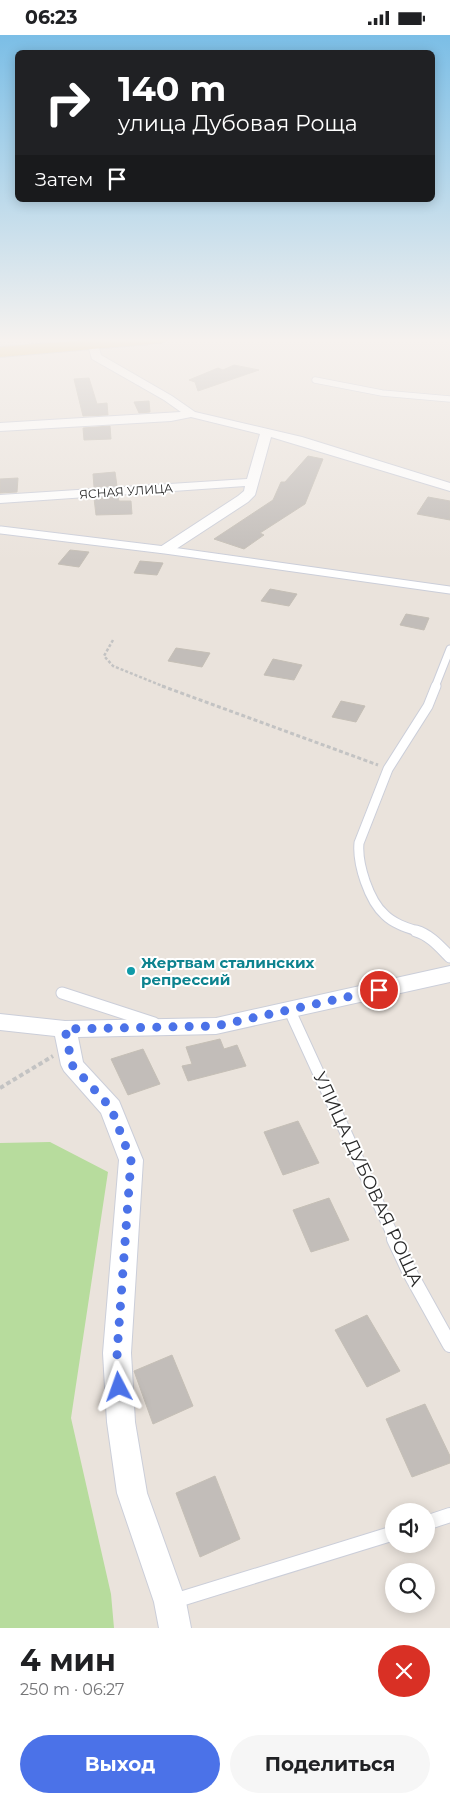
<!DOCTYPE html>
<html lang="ru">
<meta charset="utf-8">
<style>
:root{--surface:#fff;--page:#f6f6f6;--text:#202124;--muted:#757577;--accent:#4b72e8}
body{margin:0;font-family:Montserrat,sans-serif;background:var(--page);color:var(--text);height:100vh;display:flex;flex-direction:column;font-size:19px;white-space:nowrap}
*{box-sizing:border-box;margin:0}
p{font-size:16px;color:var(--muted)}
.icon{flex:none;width:28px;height:28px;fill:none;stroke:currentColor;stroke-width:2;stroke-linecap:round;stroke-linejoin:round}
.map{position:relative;height:1593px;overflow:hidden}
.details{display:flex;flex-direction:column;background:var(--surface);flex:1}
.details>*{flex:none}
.hud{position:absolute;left:15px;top:15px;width:420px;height:152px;border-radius:8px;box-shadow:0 2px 12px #0003;background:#202124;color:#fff;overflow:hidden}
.controls{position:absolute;left:385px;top:1468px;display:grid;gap:10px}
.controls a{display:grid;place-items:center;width:50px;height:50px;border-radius:50%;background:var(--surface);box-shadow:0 2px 12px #0003;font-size:25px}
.pin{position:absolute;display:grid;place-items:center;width:42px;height:42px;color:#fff;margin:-21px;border:2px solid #fff;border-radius:50%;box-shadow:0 1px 5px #0007}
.me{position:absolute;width:55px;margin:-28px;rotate:356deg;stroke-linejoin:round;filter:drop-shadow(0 0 4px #0008)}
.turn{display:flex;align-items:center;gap:18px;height:105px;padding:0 20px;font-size:22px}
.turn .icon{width:65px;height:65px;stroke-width:2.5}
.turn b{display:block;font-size:35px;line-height:42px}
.then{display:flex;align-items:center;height:48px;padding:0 20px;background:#0003;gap:10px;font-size:19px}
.round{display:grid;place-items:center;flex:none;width:52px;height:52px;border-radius:26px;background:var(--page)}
.head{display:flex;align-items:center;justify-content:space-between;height:85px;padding:0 20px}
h1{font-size:30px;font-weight:700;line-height:38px}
.button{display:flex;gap:10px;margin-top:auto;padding:10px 20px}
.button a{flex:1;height:58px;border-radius:30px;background:var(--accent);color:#fff;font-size:20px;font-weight:700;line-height:58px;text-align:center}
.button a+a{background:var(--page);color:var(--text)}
.status{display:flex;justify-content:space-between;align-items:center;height:35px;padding:0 25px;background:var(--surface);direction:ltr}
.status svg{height:14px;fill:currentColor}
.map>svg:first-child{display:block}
.green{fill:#b7dc9d}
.building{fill:#c2bdb9;stroke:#c5bfb6}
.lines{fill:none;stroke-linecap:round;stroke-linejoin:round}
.lane-far4-casing{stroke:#cbced9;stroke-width:7}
.lane-far3-casing{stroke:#cbced9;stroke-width:9}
.lane-far2-casing{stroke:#cbced9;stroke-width:11}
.lane-far1-casing{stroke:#cbced9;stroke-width:13}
.lane-casing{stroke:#cbced9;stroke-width:16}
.street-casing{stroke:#cbced9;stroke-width:2}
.primary-casing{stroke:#c3c3c3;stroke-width:2}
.path-far2{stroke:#c3c3c3;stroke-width:2.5;stroke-dasharray:3 2;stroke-linecap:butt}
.path-far1{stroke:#c3c3c3;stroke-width:3;stroke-dasharray:4 2.5;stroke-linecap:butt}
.path{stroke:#c3c3c3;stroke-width:4;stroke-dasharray:4.5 3;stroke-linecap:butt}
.lane-far4{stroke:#fff;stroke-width:5.5}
.lane-far3{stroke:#fff;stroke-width:7}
.lane-far2{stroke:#fff;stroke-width:9}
.lane-far1{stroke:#fff;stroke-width:11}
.lane{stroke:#fff;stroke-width:14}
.street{fill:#fff;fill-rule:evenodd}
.primary{fill:#e3be68;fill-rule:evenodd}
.route{stroke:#4b72e8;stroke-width:9;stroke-dasharray:0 16.2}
.culture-dot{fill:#0f9aa8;stroke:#fff;stroke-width:2}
.labels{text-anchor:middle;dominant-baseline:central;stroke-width:4;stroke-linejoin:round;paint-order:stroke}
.far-street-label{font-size:12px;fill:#292929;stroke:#fff}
.culture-label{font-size:15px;font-weight:bold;fill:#0d838f;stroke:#fff;text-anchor:start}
.near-street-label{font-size:18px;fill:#292929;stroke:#fff}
</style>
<div class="status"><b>06:23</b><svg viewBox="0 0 49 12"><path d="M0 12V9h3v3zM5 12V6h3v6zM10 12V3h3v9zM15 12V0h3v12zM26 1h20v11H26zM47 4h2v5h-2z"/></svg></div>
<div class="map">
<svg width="450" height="1593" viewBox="0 0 450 1593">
<rect width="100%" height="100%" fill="#eae3dc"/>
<path class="green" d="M50,1107l58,30 -37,246 40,176 3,34h-114v-485z"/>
<path class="building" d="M234,330l25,5 -61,21 -3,-9 -6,-2 29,-12 5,2z
M89,343l8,26 10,-1 1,12 -25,1 -9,-37z
M149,366l1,11 -11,1 -5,-11z
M110,391l1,13 -27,1 -1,-12z
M308,421l15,3 -18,45 -45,29 4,2 -20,14 -30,-10 59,-39 8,-18h4z
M115,437l2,14 -23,1 -1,-13z
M18,443l-1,14 -17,1v-14z
M118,462l1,4h12l1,13 -36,1 -2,-17z
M428,462l22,4v19l-33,-6z
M70,515l19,2 -10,15 -21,-3z
M140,526l23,2 -6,12 -23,-2z
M270,554l27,5 -8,12 -28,-5z
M406,579l23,4 -5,12 -24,-5z
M176,613l34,5 -8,14 -34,-6z
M273,624l29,6 -8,15 -30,-5z
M341,666l24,5 -9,16 -24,-5z
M220,1004l4,10 13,-4 9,21 -58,15 -6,-15 10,-2 -6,-17z
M143,1014l17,35 -32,11 -17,-36z
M298,1086l21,42 -36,12 -19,-43z
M329,1163l20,42 -38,12 -18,-42z
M367,1280l33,56 -33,16 -32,-57z
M172,1320l21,51 -40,18 -19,-53z
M425,1369l25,52v7l-38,14 -26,-58z
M215,1441l25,63 -40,18 -24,-64z"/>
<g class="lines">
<g class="lane-far4-casing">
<path id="lane-far4" d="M315,345l67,13 68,6"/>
</g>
<g class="lane-far3-casing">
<path id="lane-far3" d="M1,495l164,20 285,40
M435,652l15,-38"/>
</g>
<g class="lane-far2-casing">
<path id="lane-far2" d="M420,897c-12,-4 -26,-8 -35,-17 -16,-14 -28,-51 -26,-72l29,-74 40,-63 8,-20"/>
</g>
<g class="lane-far1-casing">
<path id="lane-far1" d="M416,896c14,4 24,16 34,26
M62,958l92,30
M290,976l105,229"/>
</g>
<g class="lane-casing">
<path id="lane" d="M394,1204l16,34 40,72
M426,1488l24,-8
M174,1566l220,-68"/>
</g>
<g class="street-casing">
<path id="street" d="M93,307l5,3 3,10 71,41 23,16 107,25 148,46v8l-179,-54 -16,58 -7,7 -78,51h-10l-2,-3 2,-3 78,-51 6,-5 1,-5 -245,17v-8l247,-16 13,-45 -69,-17 -20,4 -171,10v-8l181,-11 -17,-12 -72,-41 -4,-14z
M450,931v16l-234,52 -138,3 5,25 36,39 24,59 -12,193 4,69 12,71 39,109 5,26h-32l-5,-26 -37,-109 -10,-71 -4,-69 16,-193 -18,-47 -37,-42 -3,-6 -6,-29 -55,-6v-16l65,7 151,-3z"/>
</g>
<g class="primary-casing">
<path id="primary" d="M113,303h56l-3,3 -5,2 -161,14v-10z"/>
</g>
<path class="path-far2" d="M113,605l-9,16 9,10 52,21"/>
<path class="path-far1" d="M162,651l216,79"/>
<path class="path" d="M0,1053l53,-32"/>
<use href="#lane-far4" class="lane-far4"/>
<use href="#lane-far3" class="lane-far3"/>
<use href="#lane-far2" class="lane-far2"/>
<use href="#lane-far1" class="lane-far1"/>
<use href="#lane" class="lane"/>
<use href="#street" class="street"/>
<use href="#primary" class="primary"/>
</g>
<linearGradient id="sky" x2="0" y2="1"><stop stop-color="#7bbee6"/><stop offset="0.58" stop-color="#f6f2ef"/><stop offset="1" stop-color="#f6f2ef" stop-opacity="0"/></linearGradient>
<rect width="450" height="526" fill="url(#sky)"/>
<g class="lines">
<path class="route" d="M119,1352l-2,-34 14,-193 -20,-52 -39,-43 -7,-36 151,-3 163,-36"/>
</g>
<circle class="culture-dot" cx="131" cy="936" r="5"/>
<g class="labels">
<g class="far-street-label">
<text transform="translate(126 456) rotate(-4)">ЯСНАЯ УЛИЦА</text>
</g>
<g class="culture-label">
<text x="141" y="927">Жертвам сталинских<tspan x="141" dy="17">репрессий</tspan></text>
</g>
<g class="near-street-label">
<text transform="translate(368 1144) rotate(65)">УЛИЦА ДУБОВАЯ РОЩА</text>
</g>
</g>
</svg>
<div class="controls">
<a><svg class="icon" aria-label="sound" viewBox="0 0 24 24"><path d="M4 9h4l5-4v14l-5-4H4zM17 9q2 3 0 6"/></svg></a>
<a><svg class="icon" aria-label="search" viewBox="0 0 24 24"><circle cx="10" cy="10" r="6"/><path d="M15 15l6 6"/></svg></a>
</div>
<div class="pin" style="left:379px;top:955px;background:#d93025"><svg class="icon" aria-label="arrive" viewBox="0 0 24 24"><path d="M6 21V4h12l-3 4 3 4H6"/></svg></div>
<svg class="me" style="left:119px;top:1352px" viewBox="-20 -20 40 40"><path d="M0-17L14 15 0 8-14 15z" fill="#4b72e8" stroke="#fff" stroke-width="4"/></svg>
<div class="hud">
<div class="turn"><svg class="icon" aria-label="right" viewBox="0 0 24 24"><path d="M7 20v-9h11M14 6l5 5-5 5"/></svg><div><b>140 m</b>улица Дубовая Роща</div></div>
<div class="then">Затем<svg class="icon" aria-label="arrive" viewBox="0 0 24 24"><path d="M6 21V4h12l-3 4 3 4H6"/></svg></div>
</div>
</div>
<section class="details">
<div class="head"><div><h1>4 мин</h1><p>250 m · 06:27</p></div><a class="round" style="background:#d93025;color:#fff"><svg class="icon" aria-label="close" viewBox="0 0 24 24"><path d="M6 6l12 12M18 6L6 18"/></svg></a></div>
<div class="button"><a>Выход</a><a>Поделиться</a></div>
</section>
